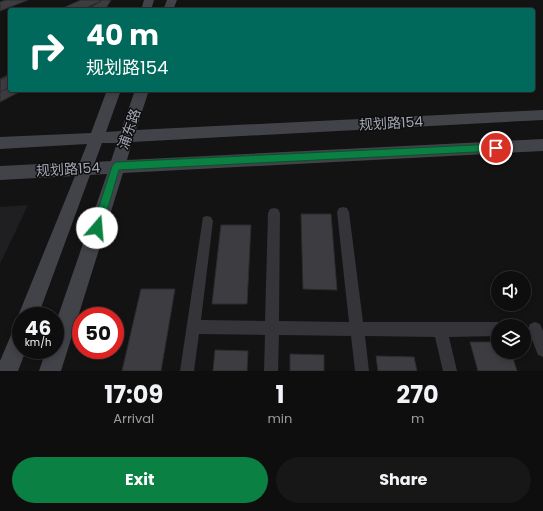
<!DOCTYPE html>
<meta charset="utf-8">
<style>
:root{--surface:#0e0e0f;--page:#171718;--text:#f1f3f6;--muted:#9b9c9e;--line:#2e2e2f;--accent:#0b8043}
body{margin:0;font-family:Poppins,"Noto Sans SC",sans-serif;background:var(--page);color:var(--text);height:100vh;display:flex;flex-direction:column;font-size:15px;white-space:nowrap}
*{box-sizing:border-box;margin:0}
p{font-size:13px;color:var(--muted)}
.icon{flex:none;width:22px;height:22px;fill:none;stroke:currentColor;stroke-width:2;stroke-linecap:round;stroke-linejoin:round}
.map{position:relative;height:371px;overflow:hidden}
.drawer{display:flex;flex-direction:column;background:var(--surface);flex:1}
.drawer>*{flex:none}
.hud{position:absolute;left:8px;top:8px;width:527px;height:84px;border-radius:4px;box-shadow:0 2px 6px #0003,0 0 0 1px var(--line);background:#00695c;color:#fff;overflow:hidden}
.buttons{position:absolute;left:491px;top:271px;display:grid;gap:8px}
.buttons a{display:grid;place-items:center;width:40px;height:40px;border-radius:50%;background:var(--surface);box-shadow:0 2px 6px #0003,0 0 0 1px var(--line);font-size:20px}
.speed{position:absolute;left:12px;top:307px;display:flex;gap:8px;font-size:20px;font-weight:700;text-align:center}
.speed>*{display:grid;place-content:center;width:52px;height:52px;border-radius:50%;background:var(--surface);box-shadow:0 2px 6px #0003,0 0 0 1px var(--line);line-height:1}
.speed small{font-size:10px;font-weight:400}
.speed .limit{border:6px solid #d22;background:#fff;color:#111}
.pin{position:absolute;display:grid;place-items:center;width:34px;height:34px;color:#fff;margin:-17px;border:2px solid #fff;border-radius:50%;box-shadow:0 1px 4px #0007}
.me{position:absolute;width:44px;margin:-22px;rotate:18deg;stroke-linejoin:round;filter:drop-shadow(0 0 3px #0008)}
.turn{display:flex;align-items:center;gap:14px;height:84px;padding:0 12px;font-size:18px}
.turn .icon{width:52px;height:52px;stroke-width:2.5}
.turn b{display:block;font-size:28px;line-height:34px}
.eta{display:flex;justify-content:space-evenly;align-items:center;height:68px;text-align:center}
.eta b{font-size:24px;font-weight:700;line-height:28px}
.button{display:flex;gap:8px;margin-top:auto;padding:8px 12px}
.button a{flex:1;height:46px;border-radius:24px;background:var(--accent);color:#fff;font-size:16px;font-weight:700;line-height:46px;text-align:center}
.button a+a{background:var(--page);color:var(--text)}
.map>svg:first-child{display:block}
.built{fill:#1f1f21}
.building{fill:#3d3d41;stroke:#2d2d30}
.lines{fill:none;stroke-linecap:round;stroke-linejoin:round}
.street{fill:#343439;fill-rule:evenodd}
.secondary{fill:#424349;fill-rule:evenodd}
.route{fill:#0b8043;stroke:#07532c}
.labels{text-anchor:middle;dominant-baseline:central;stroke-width:3;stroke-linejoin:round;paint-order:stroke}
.street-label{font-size:14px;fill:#a4a8b5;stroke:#0e0e0f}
</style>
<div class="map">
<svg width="543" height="371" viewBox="0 0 543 371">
<rect width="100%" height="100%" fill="#131314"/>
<path class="built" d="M28,205l-28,59v-57z"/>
<path class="building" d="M6,0h22l-28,11v-9z
M81,0h18l2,1 -19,9h-24z
M99,0h12l-6,10h-19l15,-9z
M10,74v13l-10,5v-13z
M10,75v15h13l-23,12v-22z
M301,214h30l6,76 -34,-1z
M221,225h30l-4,79h-35z
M141,289h34l-14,82h-39z
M470,342h28v10h13l6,19h-39z
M215,350l33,1 -1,20h-34z
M290,354l34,1v16h-34z
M376,356l38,1 3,14h-39z"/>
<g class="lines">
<path class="street" d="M343,207l4,1 2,4 14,110h135l6,4h-6v10l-49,1 8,34h-14l-8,-34 -70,-1 4,35h-14l-4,-35 -72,-1 -1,36h-14l1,-36 -66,-1 -5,37h-14l23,-154 4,-1 4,1 2,4 -12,99 64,1 3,-108 2,-4 4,-1 4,1 2,4 -1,108 70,1 -12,-110 2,-4z
M535,322l5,2 3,7v26l-5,-2 -10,-26 2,-5z"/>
<path class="secondary" d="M144,0h10l-3,10h-10z
M167,0h10l-4,10h-10z
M107,90h14l-15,42 15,-1 14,-41h14l-13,40 407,-20v10l-411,22 -5,18 416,-21v12l-420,22 -62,198h-22l7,-21h9v-25l52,-151 -17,1 -52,141h-17v7l-3,-7 57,-140 -75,4v-14l80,-4 7,-18 -87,5v-12l91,-4zM102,143h15l-6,18 -16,1z
M21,325v25h5l-8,21h-18v-10l14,-33z"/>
</g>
<path class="route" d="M496,144l4,4 -4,3 -377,19 -18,61 -4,1 -3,-1 -2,-3 20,-62 4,-4z"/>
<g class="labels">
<g class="street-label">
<text transform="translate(391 123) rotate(-3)">规划路154</text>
<text transform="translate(129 129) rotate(-71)">浦东路</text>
<text transform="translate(68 169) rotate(-3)">规划路154</text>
</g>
</g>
</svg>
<div class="buttons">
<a><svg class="icon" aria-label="sound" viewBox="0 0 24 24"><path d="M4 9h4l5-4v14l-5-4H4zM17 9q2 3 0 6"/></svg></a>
<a><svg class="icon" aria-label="layers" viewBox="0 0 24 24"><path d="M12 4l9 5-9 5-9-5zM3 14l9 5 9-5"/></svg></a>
</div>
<div class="speed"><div>46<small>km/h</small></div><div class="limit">50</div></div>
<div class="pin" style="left:496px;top:148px;background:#d93025"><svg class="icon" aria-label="arrive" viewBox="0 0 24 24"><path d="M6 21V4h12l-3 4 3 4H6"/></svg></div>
<svg class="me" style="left:97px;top:228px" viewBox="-20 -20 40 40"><circle r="19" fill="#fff"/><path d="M0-13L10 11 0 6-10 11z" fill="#0b8043"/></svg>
<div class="hud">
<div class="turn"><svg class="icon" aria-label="right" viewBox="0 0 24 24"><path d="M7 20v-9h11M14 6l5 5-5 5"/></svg><div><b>40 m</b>规划路154</div></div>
</div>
</div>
<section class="drawer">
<div class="eta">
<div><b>17:09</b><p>Arrival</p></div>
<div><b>1</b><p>min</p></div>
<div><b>270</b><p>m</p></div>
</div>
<div class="button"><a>Exit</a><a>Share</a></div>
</section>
